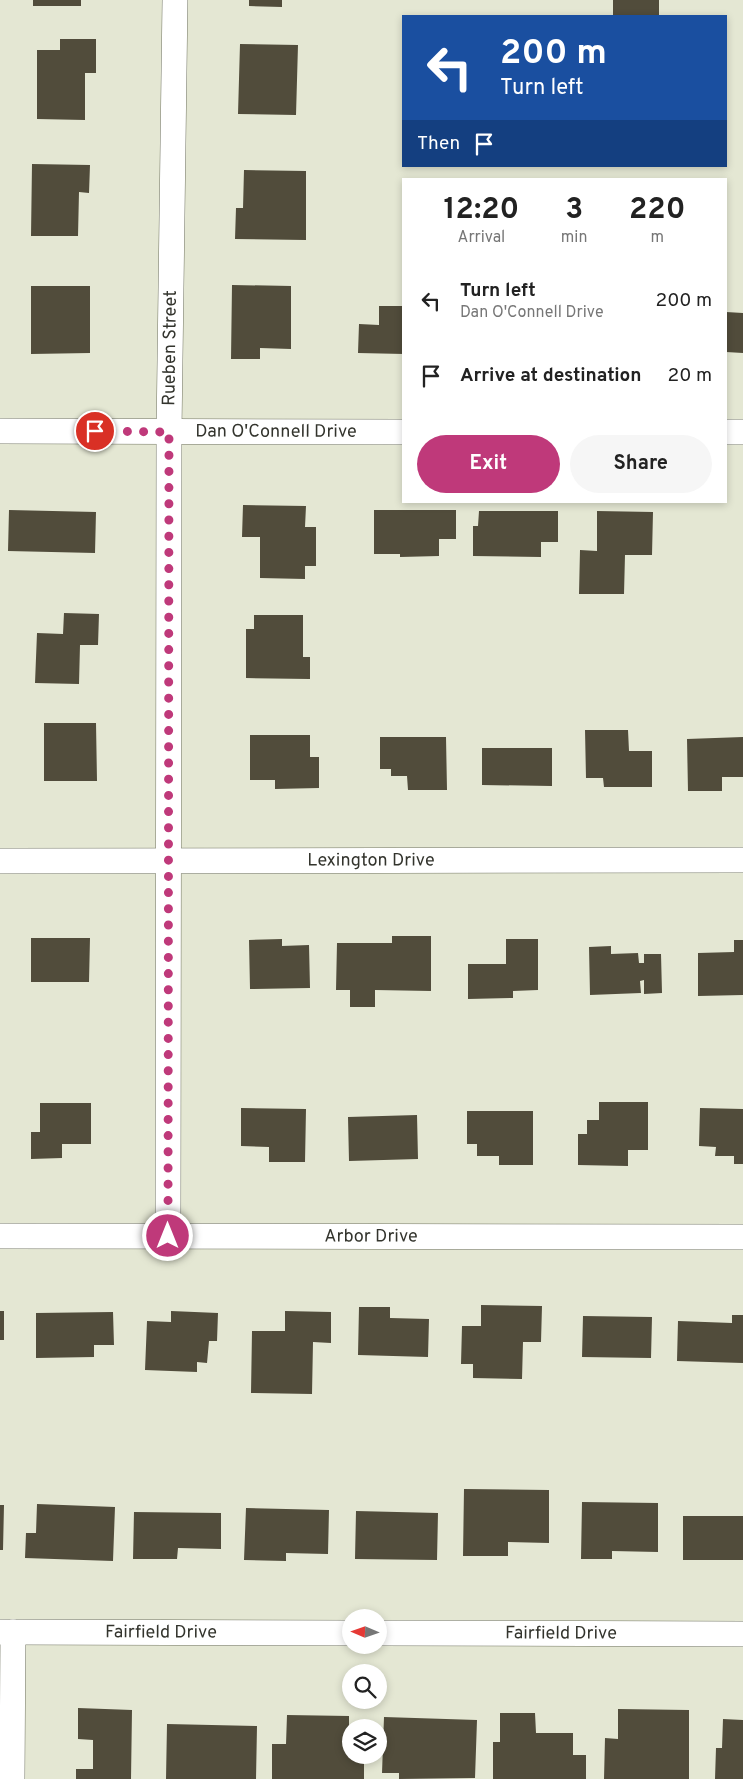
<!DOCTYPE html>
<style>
:root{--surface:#fff;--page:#f6f6f6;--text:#222;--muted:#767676;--accent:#bf397a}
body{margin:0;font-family:Overpass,sans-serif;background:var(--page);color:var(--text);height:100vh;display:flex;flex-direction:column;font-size:19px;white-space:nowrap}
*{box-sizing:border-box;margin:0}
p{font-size:16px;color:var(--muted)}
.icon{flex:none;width:28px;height:28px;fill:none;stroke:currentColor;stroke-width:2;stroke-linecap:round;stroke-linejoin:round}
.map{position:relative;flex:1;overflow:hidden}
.details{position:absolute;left:402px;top:178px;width:325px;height:325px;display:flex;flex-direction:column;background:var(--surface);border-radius:0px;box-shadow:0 2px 8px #0003}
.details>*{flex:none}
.hud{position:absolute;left:402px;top:15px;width:325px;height:152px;border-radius:0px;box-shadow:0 2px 8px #0003;background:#1a4fa0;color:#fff;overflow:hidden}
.needle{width:32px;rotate:272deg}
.tools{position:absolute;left:342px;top:1609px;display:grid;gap:10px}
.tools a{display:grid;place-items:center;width:45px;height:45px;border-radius:50%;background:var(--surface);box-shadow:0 2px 8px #0003;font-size:25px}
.pin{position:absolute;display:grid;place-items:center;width:42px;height:42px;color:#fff;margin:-21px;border:2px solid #fff;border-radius:50%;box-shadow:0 1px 5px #0007}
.me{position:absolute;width:55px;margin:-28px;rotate:0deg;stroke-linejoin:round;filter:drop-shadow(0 0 4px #0008)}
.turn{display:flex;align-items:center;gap:18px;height:105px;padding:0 15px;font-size:22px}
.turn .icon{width:65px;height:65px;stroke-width:2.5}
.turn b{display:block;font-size:35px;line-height:42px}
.then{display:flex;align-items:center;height:48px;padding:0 15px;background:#0003;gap:10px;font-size:19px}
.eta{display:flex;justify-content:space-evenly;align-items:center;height:85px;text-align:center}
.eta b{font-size:30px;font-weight:700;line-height:35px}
.cta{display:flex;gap:10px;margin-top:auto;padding:10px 15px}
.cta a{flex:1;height:58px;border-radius:30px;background:var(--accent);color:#fff;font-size:20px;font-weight:700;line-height:58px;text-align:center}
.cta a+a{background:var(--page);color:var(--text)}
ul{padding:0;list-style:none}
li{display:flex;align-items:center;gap:15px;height:75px;padding:0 15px}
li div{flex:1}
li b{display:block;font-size:19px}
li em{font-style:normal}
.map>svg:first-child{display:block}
.building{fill:#514c3b}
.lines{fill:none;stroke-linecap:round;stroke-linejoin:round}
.street-casing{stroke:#717462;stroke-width:26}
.street{stroke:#fff;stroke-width:25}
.route{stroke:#bf397a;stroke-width:9;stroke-dasharray:0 16.2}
.labels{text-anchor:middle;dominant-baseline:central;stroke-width:5;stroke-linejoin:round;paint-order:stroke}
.street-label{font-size:18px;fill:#33342d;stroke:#e4e7d3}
</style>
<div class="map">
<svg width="743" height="1779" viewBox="0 0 743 1779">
<rect width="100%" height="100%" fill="#e4e7d3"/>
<path class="building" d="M33,0h48v6h-48z
M249,0h33v7l-33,-1z
M613,0h46v16h-46z
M60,39h36v34h-11v47l-48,-1v-69h23z
M240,44l58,1 -2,70 -58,-1z
M32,164l58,1 -1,28 -10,-1 -1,44h-47z
M244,170l62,1v69l-71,-1 1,-31h7z
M232,285l59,1v63l-31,-1v11h-29z
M31,286h59v67l-59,1z
M379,306h25v48l-46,-1 1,-29 20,1z
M726,312l17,1v40l-17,-1z
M243,505l63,1 -1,21h11v39h-11v13l-45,-1v-41h-18z
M9,510l87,2 -1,41 -87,-2z
M374,510h82v29h-17v17l-39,1v-3h-26z
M479,511h79v31h-17v15l-68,-1v-30h5z
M597,511l56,1 -1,43h-27l-1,39h-45l1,-44 17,1z
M64,613l35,1 -1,31h-18l-1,39 -44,-1 2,-50 26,1z
M254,615h49v42h7v22l-64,-1v-49h8z
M44,723h52l1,58h-53z
M585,730h43l1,21h23v36h-48l-1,-9h-17z
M250,735h60v22h9v31l-44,1v-9h-25z
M380,737h66l1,53h-39l-1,-14h-16v-7h-11z
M743,737v40h-21v14h-34l-1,-52z
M482,748h70v38l-70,-1z
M392,936h39v55l-56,-1v17h-25v-17h-14l1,-47h55z
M31,938h59l-1,44h-58z
M282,939v7l27,-1 1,43 -60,1 -1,-49z
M506,939h32v51l-25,1v7l-45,1v-35h38z
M734,940h9v55l-45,1v-43l36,-1z
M611,946v8l27,-1 1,10h5v-9h17l1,39 -18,1v-14l-4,1 1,12 -51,2 -1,-48z
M599,1102h49v48h-20v16l-50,-1v-31h9v-14h12z
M40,1103h51v41h-29v14l-31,1v-27h9z
M241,1108l65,1 -1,53h-36v-15l-28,-1z
M700,1108l43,1v55h-9v-8h-19l1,-9 -17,-1z
M467,1111h66v54h-34v-9h-22v-12h-10z
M417,1115l1,44 -69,2 -1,-44z
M481,1305l61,1 -1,36h-18l-1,37 -49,-1v-14h-12l1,-38h19z
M359,1307h31v11l39,1 -1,38 -70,-2z
M0,1311h4v29h-4z
M171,1311l47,2 -1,28h-8l-2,22 -10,-1v10l-52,-2 2,-49 24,1z
M285,1311l46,1v31l-18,-1 -1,52 -61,-1 1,-62h33z
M113,1312l1,33h-20v12l-58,1v-45z
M732,1315h11v48l-66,-2 1,-40 54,2z
M583,1316l69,1 -1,41 -69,-1z
M464,1489l85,1v53l-41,-1v14h-45z
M582,1502l76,1v49l-46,-1v8h-31z
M37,1504l78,3 -2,54 -88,-3 1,-25h10z
M0,1505h4l-1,45h-3z
M246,1508l83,2 -1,44 -42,-1v8l-42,-1z
M356,1511l82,2 -1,47 -82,-1z
M134,1512l87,1v36l-43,-1 -1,11h-44z
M683,1516h60v44h-60z
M78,1708l54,2 -1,69h-55v-10h17v-29l-15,-1z
M618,1709l71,1v69h-85l1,-41 13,1z
M500,1713h35l1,20h37v22h13v24h-93v-37h7z
M287,1715l62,1v29h2v10h13v24h-92v-35h14z
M384,1717l93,3 -2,58 -76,1v-6h-17z
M723,1719l20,1v59h-28l1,-31h6z
M167,1724l90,2 -1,53h-90z"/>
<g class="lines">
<g class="street-casing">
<g id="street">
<path id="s1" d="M0,431l404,1"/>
<path d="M726,432h17"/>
<path id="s2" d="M0,861l743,-1"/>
<path id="s3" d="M0,1236l743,1"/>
<path id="s4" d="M168,1236l1,-804 6,-432"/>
<path id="s5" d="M0,1632l351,1"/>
<path id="s6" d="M379,1633l364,1"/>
<path d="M12,1779l1,-147"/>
</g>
</g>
<use href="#street" class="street"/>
</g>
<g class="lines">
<path class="route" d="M95,431l74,1 -1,804"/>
</g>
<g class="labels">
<g class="street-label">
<text stroke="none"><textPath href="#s4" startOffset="888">Rueben Street</textPath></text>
<text stroke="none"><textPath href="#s1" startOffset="276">Dan O'Connell Drive</textPath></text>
<text stroke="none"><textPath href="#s2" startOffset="371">Lexington Drive</textPath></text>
<text stroke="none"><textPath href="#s3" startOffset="371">Arbor Drive</textPath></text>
<text stroke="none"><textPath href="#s5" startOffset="161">Fairfield Drive</textPath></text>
<text stroke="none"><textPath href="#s6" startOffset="182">Fairfield Drive</textPath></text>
</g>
</g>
</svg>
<div class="tools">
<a><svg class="needle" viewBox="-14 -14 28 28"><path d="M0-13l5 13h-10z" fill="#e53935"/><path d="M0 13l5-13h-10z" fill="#767676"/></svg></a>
<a><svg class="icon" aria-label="search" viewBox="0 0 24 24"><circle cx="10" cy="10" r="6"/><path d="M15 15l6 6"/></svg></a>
<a><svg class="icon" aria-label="layers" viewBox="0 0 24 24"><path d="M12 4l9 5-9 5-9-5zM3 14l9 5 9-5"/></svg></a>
</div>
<div class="pin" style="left:95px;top:431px;background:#d93025"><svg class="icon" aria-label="arrive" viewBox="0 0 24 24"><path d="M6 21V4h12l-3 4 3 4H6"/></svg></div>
<svg class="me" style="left:168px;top:1236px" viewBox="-20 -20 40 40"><circle r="17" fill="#bf397a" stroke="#fff" stroke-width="3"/><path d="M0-11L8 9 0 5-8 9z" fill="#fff"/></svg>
<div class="hud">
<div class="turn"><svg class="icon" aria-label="left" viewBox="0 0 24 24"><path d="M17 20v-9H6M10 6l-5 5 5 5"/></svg><div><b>200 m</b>Turn left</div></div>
<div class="then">Then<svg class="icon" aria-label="arrive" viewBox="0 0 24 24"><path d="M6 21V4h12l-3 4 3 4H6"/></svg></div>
</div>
<section class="details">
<div class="eta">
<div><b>12:20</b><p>Arrival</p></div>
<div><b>3</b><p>min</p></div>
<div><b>220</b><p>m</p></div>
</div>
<ul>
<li><svg class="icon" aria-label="left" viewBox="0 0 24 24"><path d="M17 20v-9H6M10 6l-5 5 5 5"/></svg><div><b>Turn left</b><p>Dan O'Connell Drive</p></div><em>200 m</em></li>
<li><svg class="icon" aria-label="arrive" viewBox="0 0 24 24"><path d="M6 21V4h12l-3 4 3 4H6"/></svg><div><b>Arrive at destination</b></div><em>20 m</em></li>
</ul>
<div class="cta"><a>Exit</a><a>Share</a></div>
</section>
</div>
